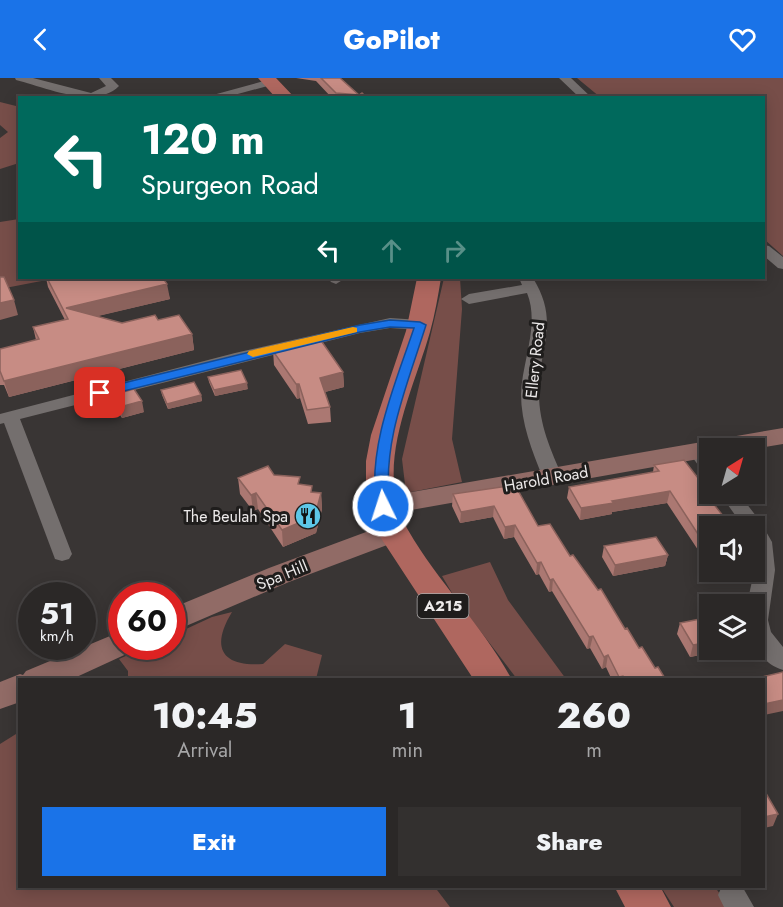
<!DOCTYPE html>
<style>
:root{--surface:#2b2827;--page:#33302f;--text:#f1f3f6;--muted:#a6a6a7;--line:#474444;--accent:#1a73e8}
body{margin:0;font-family:Jost,sans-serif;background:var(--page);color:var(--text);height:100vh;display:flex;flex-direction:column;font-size:22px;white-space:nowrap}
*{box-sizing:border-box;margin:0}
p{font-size:20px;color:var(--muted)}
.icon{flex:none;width:33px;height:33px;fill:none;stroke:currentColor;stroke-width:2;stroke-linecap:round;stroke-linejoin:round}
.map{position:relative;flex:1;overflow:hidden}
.panel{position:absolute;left:18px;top:600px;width:747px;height:210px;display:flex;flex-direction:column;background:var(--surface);border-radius:0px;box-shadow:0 3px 15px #0003,0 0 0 2px var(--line)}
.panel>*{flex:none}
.banner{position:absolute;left:18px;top:18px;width:747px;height:183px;border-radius:0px;box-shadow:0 3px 15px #0003,0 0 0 2px var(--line);background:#00695c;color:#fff;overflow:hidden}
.needle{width:39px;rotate:37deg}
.controls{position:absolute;left:699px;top:360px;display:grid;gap:12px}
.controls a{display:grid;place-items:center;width:66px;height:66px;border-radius:0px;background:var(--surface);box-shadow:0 3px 15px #0003,0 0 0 2px var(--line);font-size:30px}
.speed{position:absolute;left:18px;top:504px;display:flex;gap:12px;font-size:30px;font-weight:700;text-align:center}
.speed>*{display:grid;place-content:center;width:78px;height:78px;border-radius:50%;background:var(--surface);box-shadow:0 3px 15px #0003,0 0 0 2px var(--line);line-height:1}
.speed small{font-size:15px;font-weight:400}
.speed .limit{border:9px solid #d22;background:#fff;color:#111}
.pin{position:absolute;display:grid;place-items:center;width:51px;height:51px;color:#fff;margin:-26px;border-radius:12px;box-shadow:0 3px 9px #0006}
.me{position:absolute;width:66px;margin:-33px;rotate:356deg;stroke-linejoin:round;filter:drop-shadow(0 0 4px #0008)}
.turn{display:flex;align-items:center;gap:21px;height:126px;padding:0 24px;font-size:27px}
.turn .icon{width:78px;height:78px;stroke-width:2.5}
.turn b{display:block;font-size:42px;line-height:51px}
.lanes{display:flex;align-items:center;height:57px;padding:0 24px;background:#0003;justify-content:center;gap:30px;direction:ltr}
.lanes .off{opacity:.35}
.eta{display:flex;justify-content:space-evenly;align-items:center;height:102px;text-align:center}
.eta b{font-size:36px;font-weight:800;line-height:42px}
.action{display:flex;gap:12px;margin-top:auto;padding:12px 24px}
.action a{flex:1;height:69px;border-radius:0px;background:var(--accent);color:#fff;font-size:24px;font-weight:800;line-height:69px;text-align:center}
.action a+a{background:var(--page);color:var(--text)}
header{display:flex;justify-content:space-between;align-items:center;height:78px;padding:0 24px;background:var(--accent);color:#fff;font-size:27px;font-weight:800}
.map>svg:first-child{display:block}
.green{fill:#774e49}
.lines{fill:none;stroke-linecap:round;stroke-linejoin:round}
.street{fill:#746f6e;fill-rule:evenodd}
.secondary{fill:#916b66;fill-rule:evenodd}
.primary{fill:#af675f;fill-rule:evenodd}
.wall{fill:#ab7872}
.shaded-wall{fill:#8b625c}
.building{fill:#c78c84;stroke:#8b625c;stroke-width:1.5}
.route{fill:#1a73e8;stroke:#114b97;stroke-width:1.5}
.slow{fill:#f59e0b}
.labels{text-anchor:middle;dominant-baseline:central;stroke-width:6;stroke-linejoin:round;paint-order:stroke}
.shield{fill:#1f1d1c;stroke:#afacac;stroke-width:1.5}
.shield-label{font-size:15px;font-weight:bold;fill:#edeaea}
.street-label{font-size:16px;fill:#edeaea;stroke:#1f1d1c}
.poi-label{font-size:16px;fill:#edeaea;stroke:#1f1d1c;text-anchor:end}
</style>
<header><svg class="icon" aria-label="back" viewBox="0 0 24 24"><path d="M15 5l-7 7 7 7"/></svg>GoPilot<svg class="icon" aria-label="heart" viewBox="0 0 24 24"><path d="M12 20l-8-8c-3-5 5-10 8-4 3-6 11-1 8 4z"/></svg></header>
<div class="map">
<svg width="783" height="829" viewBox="0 0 783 829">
<rect width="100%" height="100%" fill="#393534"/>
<path class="green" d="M577,0h206v178l-19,-17v-141l-164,-1z
M0,24l20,5 -1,56 -19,6v-31l8,-6 -8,-7z
M19,141l1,59h37l-57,11v-67z
M444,200h16l2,31 -10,130 10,43 -56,11 -4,-34z
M490,484l18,38 58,79h-49l-62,-81 -13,-22z
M232,534c-22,36 -10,55 31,52l22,-20 37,11 -6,24h-188v-8l-9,-12 27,-12 26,-1 1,-11 39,-18z
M16,656l4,3v149h414l16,21h-450v-163z
M661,809h54l14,20h-55z"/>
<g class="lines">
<path class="street" d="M15,0h18l58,15 15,-7 -7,-8h12l8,8c-23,24 -75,1 -103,-6z
M559,0h12l21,20h-12z
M271,1l4,1v4l-52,14h-21z
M764,167l5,1 14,11v12l-5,-1 -14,-12z
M328,200h15l1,1 -8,5 -5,-2z
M519,200h14c28,46 5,68 6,116 0,30 12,57 24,84l-3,4 -7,2 -7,-2 -3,-4c-11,-27 -22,-55 -22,-84 1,-33 19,-69 6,-101l-58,11 -8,-5 8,-5 53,-9z
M390,240l30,2 8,5 -8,5 -30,-2 -30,5 -340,86 52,135 -3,5 -7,2 -7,-2 -51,-136 -4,1v-10l235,-61z
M697,367c15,4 13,16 13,29l-7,-2 -15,-21 2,-4z
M720,416h19l21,27 12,21 3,28 -7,50 3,12 12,15v23c-32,-10 -29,-39 -29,-66h-7l7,-32v-46h-11z
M722,808h20l12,21h-30l-6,-12z"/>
<path class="secondary" d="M783,350v16l-29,5 -44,-1v9l-327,58 -10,-3 -4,-6 4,-6 10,-3z
M393,444l10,3 4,7 -4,7 -114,43 -117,50v-24l97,-40z
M122,553v15h14l-3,5 -63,29h-50v22l-20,7v-27l20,-8 3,1 3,-4z"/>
<path class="primary" d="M258,0h18l19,20h-19z
M417,200h24c-3,18 -6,36 -11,54 -17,60 -58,137 -22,198 30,52 75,96 104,150h-38l-97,-148 -11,-38v-33l5,-26 35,-104z
M614,808h46l11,21h-46z"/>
</g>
<path class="wall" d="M296,0h44l19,17 8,3h-35l-16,-17z
M46,200h117l7,21 -73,17 25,7 36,-3 34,14 2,16 -185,47 -5,-12h-4v-36l36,-9 -3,-13 32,-7 -17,-33z
M273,273l70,21 1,15 -19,5 5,15 1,15 -23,2 -8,-26 -3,1 -23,-34z
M208,299l40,12 -33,7 -6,-14z
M161,312l40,5 1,6 -34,8 -6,-14z
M112,317l32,17 -22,6 -8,-12z
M654,387l51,22 -1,4 6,67 -6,1 -37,-56 -55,9v2l-32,6 -13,-22 2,-11 84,-15z
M274,397l27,10 11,7 9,1 1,16 -6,24 -33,14 -25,-38 -5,2 -13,-17 -2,-16z
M515,407l23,41 32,30 55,73 30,39 11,12h-54l-6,-13 -4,2 -12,-21 -3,1 -35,-58 -3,1 -10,-18 -3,1 -22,-38 -10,2 -11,-22 -33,6 -8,-17 1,-12z
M604,468l64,9 -3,11 -52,10 -11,-19z
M680,545l30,27h16l-36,7 -13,-23z"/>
<path class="shaded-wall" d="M167,206l3,15 -101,24 -3,-15z
M14,222l4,15 -18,5v-17z
M192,256l2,16 -185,47 -5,-16z
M343,294l1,15 -23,6 -1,-15z
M247,305l1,6 -33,7 -1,-6z
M296,306h3l1,14 -3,1z
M201,317l1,6 -34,8 -1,-5z
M142,323l2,11 -22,6 -2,-11z
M670,413l-3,12 -55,9v2l-32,6 1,-12 31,-7z
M256,415l2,16 -5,2 -2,-16z
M321,415l1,16 -6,24 -33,14 -1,-17z
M494,428l-1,11 -33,6 1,-11z
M515,447l-1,12 -10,2 1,-12z
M710,469v11l-6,1 3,-11z
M668,477l-3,11 -52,10 2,-11z
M541,484l-2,12 -3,1 1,-12z
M553,501l-1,12 -3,1 1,-12z
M593,558l-3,12 -3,1 2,-12z
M710,564v8h16l-36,7 3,-12z
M608,577l-2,12 -4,2 2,-12z
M783,622v11l-19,4v-11z
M778,736l-5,12 -9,2v-11z"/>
<path class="building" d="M321,0h19l19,17 3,-2 5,5h-10l2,-3 -23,-2z
M0,199h4l10,23 -14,3z
M47,200h116l4,6 -101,24 56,15 33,-8 3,5 21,-5 13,19 -188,47 -4,-10v-22l39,-10 -6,-12 35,-8z
M320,261l23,33 -23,6 10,29 -23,3 -8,-26h-3l-23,-33z
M241,292l6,13 -33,7 -6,-13z
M194,304l7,13 -34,9 -6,-14z
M134,311l8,12 -22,6 -8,-12z
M684,382l21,27 -4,1 23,29 -4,1 7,8h-17v21l-3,1 -37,-57 -58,10 2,2 -33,5 -12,-21 90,-16 -5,-6z
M268,388l6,9 26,2 -2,7 14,2 -1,6 10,1 -6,23 -33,14 -26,-37 -5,2 -13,-17z
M515,407l23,41 12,-2 20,32 3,-1 25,35 3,-1 24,40 2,-1 12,20 3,-1 13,21 3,-1 8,13h-41l-2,-4 -4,1 -11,-22 -4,2 -11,-21 -4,1 -36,-58 -3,1 -9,-18 -4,1 -22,-38 -10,2 -11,-21 -33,6 -8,-18z
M656,459l12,18 -53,10 -11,-19z
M710,539v25l-17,3 -13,-22z
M783,594v28l-19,4v-24h-15z
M764,712l14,24 -14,3z"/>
<path class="route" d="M390,242l30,2 6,3c-18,58 -45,119 -36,181l-7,5 -7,-5c-8,-61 19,-121 38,-178l-24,-1 -30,5 -260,65 -6,-4 1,-3 265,-65z"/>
<path class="slow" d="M353,249l4,1v4l-104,25 -6,-3 2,-3z"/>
<defs>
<g id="restaurant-disc" transform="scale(1.35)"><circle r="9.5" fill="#5dc7e8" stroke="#1f1d1c"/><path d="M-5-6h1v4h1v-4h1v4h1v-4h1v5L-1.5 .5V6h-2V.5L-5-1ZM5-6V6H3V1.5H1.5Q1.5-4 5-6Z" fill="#111"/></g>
</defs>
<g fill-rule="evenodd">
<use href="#restaurant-disc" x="308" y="438"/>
</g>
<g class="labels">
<rect class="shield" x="417.5" y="516" width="51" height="24" rx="4.5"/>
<g class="shield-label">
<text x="443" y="528">A215</text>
</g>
<g class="street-label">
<text transform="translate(535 282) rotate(-84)">Ellery Road</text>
<text transform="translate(546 401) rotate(-10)">Harold Road</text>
<text transform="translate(282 497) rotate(-22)">Spa Hill</text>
</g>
<g class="poi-label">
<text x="288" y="438">The Beulah Spa</text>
</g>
</g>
</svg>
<div class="controls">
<a><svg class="needle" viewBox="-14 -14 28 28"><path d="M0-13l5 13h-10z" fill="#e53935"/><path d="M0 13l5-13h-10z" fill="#a6a6a7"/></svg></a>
<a><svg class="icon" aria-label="sound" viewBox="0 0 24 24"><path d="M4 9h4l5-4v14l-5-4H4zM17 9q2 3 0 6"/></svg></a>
<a><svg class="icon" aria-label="layers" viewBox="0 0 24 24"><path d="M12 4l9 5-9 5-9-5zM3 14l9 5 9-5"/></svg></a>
</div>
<div class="speed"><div>51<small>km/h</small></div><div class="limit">60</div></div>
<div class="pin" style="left:100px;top:315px;background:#d93025"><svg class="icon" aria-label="arrive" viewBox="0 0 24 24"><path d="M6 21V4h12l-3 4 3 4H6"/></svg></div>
<svg class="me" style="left:383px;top:428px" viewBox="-20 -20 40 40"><circle r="17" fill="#1a73e8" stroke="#fff" stroke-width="3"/><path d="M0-11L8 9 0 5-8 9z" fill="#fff"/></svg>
<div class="banner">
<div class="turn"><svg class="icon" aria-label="left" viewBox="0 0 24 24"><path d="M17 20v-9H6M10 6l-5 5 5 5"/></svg><div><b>120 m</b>Spurgeon Road</div></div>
<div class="lanes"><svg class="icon" aria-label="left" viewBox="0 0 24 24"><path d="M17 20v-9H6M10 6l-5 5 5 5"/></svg><svg class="icon off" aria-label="ahead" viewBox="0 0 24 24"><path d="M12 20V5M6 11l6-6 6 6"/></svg><svg class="icon off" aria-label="right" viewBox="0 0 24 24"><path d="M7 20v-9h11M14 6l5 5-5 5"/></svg></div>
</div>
<section class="panel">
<div class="eta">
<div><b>10:45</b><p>Arrival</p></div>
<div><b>1</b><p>min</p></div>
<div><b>260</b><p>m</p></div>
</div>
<div class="action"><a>Exit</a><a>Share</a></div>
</section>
</div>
